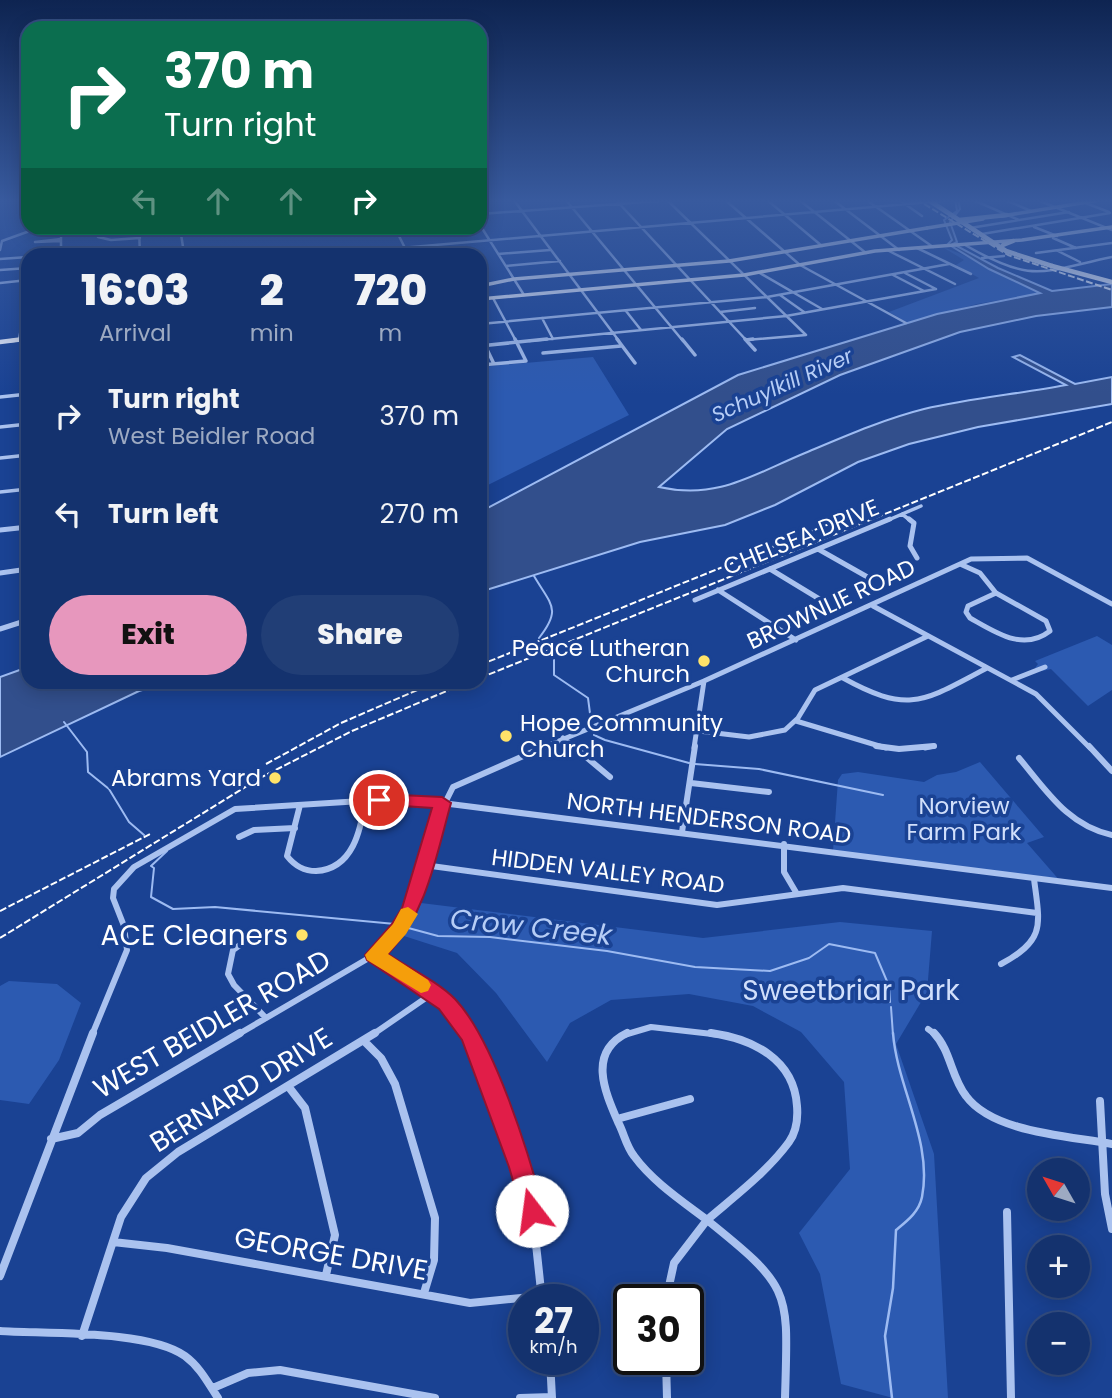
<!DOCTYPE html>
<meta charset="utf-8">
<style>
:root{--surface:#14326e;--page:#213e76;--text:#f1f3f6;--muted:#9daac2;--line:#334d81;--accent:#e797bd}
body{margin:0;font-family:Poppins,sans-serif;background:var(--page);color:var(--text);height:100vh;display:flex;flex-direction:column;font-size:26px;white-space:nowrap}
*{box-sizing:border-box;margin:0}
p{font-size:23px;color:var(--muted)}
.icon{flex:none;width:38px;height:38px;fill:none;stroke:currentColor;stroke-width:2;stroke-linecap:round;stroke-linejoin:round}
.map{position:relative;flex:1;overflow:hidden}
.drawer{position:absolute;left:21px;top:248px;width:466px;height:441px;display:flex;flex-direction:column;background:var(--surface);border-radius:21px;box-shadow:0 4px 18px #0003,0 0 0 2px var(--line)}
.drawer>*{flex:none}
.top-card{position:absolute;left:21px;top:21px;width:466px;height:214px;border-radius:21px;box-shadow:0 4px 18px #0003,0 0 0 2px var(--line);background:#0b6e4f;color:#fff;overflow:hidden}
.needle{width:46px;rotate:309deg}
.fabs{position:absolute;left:1027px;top:1158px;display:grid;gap:14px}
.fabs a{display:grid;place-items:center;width:63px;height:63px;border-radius:50%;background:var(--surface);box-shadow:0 4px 18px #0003,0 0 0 2px var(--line);font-size:35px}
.speed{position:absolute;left:508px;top:1284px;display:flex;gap:14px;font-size:35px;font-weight:700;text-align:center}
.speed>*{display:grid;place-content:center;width:91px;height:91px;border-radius:50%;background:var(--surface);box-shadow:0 4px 18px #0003,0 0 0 2px var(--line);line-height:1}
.speed small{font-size:18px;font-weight:400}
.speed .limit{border:4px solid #111;border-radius:10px;background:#fff;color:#111}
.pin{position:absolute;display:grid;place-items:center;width:60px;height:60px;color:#fff;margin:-30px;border:4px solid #fff;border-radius:50%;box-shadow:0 2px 7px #0007}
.me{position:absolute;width:77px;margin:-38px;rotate:345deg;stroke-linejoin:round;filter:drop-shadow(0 0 5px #0008)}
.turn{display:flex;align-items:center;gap:24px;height:147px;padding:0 28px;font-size:32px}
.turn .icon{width:91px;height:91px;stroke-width:2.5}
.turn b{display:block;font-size:49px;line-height:60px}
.lanes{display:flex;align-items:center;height:66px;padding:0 28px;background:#0003;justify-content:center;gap:35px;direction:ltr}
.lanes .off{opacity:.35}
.eta{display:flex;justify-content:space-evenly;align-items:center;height:119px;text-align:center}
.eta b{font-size:42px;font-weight:800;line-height:49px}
.primary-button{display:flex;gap:14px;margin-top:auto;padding:14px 28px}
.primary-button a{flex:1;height:80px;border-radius:42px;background:var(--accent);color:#111;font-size:28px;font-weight:800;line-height:80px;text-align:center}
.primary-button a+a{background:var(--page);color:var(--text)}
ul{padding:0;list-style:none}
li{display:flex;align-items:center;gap:21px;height:98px;padding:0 28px}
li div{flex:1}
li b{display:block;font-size:26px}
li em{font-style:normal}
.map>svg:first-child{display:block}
.green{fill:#2c5ab1}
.water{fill:#324f8c;stroke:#9dbbf2;stroke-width:2}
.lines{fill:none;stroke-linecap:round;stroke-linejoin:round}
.stream-far1{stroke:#9dbbf2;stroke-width:2}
.stream{stroke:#9dbbf2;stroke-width:2.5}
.minor-far4{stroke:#aac2ef;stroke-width:2.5}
.minor-far3{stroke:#aac2ef;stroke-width:3.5}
.minor-far2{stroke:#aac2ef;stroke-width:5}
.minor-far1{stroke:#aac2ef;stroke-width:6}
.minor{stroke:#aac2ef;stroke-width:8}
.major-far1{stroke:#f3f6ff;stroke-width:3.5}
.major{stroke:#f3f6ff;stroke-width:4.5}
.highway{stroke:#fff;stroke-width:4.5}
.rail{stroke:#fff;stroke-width:2;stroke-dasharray:7 2.5;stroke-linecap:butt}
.major-bridge{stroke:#f3f6ff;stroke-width:3.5}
.highway-bridge{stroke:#fff;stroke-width:4.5}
.route{fill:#e11d48;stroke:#92132f;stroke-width:2}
.slow{fill:#f59e0b}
.poi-dot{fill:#ffe369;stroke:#1a4293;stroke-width:2.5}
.labels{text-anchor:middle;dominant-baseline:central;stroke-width:7;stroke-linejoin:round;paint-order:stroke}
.far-water-label{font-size:21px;font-style:italic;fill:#b6cdf6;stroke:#1a4293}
.street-label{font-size:23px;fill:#fff;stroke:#1a4293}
.poi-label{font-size:23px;fill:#fff;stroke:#1a4293;text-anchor:end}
.park-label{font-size:23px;fill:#d1dffb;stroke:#1a4293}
.near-water-label{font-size:28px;font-style:italic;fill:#b6cdf6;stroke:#1a4293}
.near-poi-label{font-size:28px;fill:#fff;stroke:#1a4293;text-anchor:end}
.near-park-label{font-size:28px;fill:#d1dffb;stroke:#1a4293}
.near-street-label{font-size:28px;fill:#fff;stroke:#1a4293}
</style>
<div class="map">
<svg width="1112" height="1398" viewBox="0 0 1112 1398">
<rect width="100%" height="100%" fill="#1a4293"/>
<path class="green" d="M944,248c9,0 81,38 97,45l-64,11 -69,19 -19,-11 90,-34 -23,-13 8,-5z
M593,357l36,58 -149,74v-122z
M1097,636l15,9v45l-24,16 -37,-37 -9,2 -7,-3 3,-4 -3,-3z
M980,762l64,75 -17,6 34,39 -228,-31 5,-71 4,-6 16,-2 66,10 13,-7 19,-3z
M421,903l282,35 137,-16 92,9 -5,61 -31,52 38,110 14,244h-55l-52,-14 -21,-110 -21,-41 51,-64 -6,-87 -43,-50 -48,-26 -64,-12 -78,6 -41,23 -23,39 -51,-69 -39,-40 -53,-17 10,-15z
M9,981l48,3 24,19 -22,57 -30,44 -29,-4v-114z"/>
<path class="water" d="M955,199h3l2,10 -10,13 7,20 -4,2 45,24 54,23 60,-7v23l-76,9 -76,16 -120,43 -113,54 -68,58c59,13 93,-12 146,-34 38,-16 79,-34 119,-44 47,-11 95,-15 142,-24l-53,-28 7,-2 55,29 37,-7v27l-134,23 -69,17 -51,18 -83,43 -50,20 -85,17 -160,50v-80l258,-137 199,-61 103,-21 -51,-24 -41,-25 4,-4 -8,-20 13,-9z
M28,667v15l138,1 -27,8 -139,66v-80z"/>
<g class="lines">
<path class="stream-far1" d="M534,576c17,29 28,33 5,62
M554,651v24l34,23 3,23
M64,722l23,30 1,20 21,17 20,33 15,13
M594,730v5l11,5 84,23
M695,764l64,5 124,26
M167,851l-16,15 3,2 -3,29 22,12 42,-2 180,17
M401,926l37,10 52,1 117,14 88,16 75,4 39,-13 20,-14 46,9 14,33 1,16
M891,1007l2,28"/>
<path class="stream" d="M892,1398l-7,-62 8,-48 3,-58c11,-9 23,-18 26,-33 11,-55 -25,-110 -29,-164"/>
<path class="minor-far4" d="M22,199l6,1
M513,199l106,142
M565,199l118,142
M615,199l132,142
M724,199l76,66 106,58
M766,199l56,47
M798,199l68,54
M832,199l67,51
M865,199l68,48
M898,199l24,17
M971,199l48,21
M1003,199l28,12
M1035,199l77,31
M1075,199l34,13
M667,200l139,135
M480,214l205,-15
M480,225l44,70
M1034,227l23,9
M61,228v20c27,9 53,5 80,2
M98,228v9l13,3 29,-2
M139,228l1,28
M180,228l4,25
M395,228l14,28
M970,228l99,-16
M982,234l128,-21
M1053,238l23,10
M60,241l-25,1 26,-3
M965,245c68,39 75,27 147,12
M917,248l54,26
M0,250l2,-9 36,-13
M887,250l68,34
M1058,251l22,11
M1036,253l76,-10
M498,254l52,-4
M46,256l20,-6
M156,256l51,-5
M308,256l657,-57
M982,258l22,-2
M0,259l28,-2
M506,266l54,-5
M0,270l28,-2
M758,272l64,37
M905,273l31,16
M893,275l31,16
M0,283l28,-3
M780,295l24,17
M493,298l23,43
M626,311l15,19
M720,312l35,-4
M542,318l11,21
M480,324l287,-27 182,-33
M480,335l3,6
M19,340l9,-55
M746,340l60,-5
M529,341l257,-25 150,-27"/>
<path class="minor-far3" d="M482,339l12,25
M617,339l18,24
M682,339l13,16
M745,339l10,11
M746,340l7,-1
M480,346l67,-7
M543,353l78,-7
M480,365l46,-4 -11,-22
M0,397l28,-3
M0,427l28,-3
M0,458l28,-3
M0,492l28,-3
M902,514l9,7
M886,521l35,-15"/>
<path class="minor-far2" d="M909,519l5,4 -4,23 7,12
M0,530l28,-3
M818,549l53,30
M960,564l20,9 16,20
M770,569l51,31
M0,573l28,-4
M718,590l78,50
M996,593l50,28 4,10c-27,21 -55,1 -80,-13l-4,-6 2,-6z
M695,600l195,-81
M873,606l163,88 54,54
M0,629l28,-9
M843,678c67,37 81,23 144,-10
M1012,680l33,-13
M796,721l90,27
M699,731l50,6 36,-7 13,-12 17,-28 113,-54
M563,738l12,10
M542,748l162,-67
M694,748l10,-67 267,-122 56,-1 85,46
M925,748l9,-2"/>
<path class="minor-far1" d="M573,746l37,31
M876,746l23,3 35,-3
M1089,746l23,25
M1019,758c27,32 49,68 93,77
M691,783l78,9
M300,805l-13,51c7,9 16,15 29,15 37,-2 45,-41 49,-71
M682,832l13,-86
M239,837l15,-7 41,-2
M784,844v28l13,22
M424,865l293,40 126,-17 194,25
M240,945l-7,5 -5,24 6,11 32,33
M374,955l72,48 24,32
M1001,964c45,-24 39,-39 33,-85
M928,1029l8,6
M92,1035l35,-85 -3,-24 -11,-28 1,-9 20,-22 101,-58 158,-10 49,4 670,85
M237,1035l137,-80 34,-41 25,-87 20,-40 93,-41
M372,1035l61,-42
M624,1035l27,-8 70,8"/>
<path class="minor" d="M469,1033l52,134 11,40 10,93
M627,1033c-39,19 -23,57 -9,89 6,11 8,24 16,34 19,26 48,45 73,64 28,-24 60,-48 82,-78 7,-10 9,-24 8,-36 -3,-47 -44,-67 -86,-73
M934,1033c17,18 17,44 32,63 27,37 104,40 146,48
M364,1041l17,17 14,26 40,134 -1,42 -10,33
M288,1086l17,22 30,127 -9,40
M1100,1101l5,93 7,35
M617,1119l73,-20
M51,1139l27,-6 22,-18 140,-82
M1007,1212l4,186
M113,1242l54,6 303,55 71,-7
M0,1276l93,-243
M666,1300l8,-37 33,-43c86,69 81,70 78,178
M0,1331c47,3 149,-1 185,25 15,11 23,27 33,42
M82,1336l39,-119 25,-39 32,-26 197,-119
M550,1360l2,38
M666,1360l1,38
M213,1388l35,-15 32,-3 155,28
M520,1398l32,-1"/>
<path class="major-far1" d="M1002,216l104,-17
M480,286l34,-7 215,-18 198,-33
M480,299l264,-24 131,-24 147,-11 90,-13
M8,341l20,-2"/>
<path class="major" d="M0,342l24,-3"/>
<path class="highway" d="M927,199l79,52 46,15
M959,220l48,-5
M1003,245l10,-4"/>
<path class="rail" d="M916,199l92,56 104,35
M480,665l369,-149
M480,678l632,-256
M266,764l75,-41 95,-41
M0,911l152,-78
M0,938l260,-160 92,-47 116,-49"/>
<path class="major-bridge" d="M927,228l56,-9"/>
<path class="highway-bridge" d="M1052,266l60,16"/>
</g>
<linearGradient id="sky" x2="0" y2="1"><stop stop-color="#0e2451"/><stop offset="0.51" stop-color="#385a9e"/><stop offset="1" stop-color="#385a9e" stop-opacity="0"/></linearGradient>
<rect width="1112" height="394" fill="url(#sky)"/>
<path class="route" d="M379,794l63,3 9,6c-15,54 -24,109 -63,151 21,14 49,27 67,45 39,41 74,155 89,212l-3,7 -9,3 -8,-3 -15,-51 -47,-127 -23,-31 -72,-49 -2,-5 27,-31 10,-16 30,-100 -59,-4 -3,-4z"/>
<path class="slow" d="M408,907l10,7 -12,20 -18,20 40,26 3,5 -3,6 -7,2 -54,-33 -2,-5 28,-31 8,-15z"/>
<g class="poi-dot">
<circle cx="704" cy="661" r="7"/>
<circle cx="506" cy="736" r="7"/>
<circle cx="275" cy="778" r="7"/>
<circle cx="302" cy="935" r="7"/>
</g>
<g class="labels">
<g class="far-water-label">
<text transform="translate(782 385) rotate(-24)">Schuylkill River</text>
</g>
<g class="street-label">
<text transform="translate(801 537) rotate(-22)">CHELSEA DRIVE</text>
<text transform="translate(831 604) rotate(-25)">BROWNLIE ROAD</text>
<text transform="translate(709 818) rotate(7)">NORTH HENDERSON ROAD</text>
<text transform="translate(608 871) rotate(7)">HIDDEN VALLEY ROAD</text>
</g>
<g class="poi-label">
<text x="690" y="648">Peace Lutheran<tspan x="690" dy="26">Church</tspan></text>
<text x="520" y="723" text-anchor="start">Hope Community<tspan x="520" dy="26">Church</tspan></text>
<text x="261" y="778">Abrams Yard</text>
</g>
<g class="park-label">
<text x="964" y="806">Norview<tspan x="964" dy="26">Farm Park</tspan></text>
</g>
<g class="near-water-label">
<text transform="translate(531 927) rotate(6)">Crow Creek</text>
</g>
<g class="near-poi-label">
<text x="288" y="935">ACE Cleaners</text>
</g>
<g class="near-park-label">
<text x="851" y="990">Sweetbriar Park</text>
</g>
<g class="near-street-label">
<text transform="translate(212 1024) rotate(-30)">WEST BEIDLER ROAD</text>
<text transform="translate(241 1090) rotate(-32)">BERNARD DRIVE</text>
<text transform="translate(331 1254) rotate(10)">GEORGE DRIVE</text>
</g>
</g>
</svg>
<div class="fabs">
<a><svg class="needle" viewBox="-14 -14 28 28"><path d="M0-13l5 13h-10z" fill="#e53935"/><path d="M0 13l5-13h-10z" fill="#9daac2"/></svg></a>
<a>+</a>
<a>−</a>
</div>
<div class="speed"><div>27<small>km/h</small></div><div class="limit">30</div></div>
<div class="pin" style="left:379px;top:800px;background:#d93025"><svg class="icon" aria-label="arrive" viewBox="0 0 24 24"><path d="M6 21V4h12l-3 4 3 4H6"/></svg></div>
<svg class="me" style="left:532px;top:1211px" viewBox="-20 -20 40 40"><circle r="19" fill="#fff"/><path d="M0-13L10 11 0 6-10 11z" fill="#e11d48"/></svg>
<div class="top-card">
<div class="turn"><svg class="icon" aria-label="right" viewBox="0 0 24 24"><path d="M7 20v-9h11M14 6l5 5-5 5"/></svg><div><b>370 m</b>Turn right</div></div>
<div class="lanes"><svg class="icon off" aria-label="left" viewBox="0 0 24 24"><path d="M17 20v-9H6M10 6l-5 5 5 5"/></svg><svg class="icon off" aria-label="ahead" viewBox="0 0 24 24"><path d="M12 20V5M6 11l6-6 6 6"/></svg><svg class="icon off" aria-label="ahead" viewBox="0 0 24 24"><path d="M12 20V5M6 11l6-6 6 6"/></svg><svg class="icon" aria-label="right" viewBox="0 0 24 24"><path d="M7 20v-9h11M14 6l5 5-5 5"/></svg></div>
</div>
<section class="drawer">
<div class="eta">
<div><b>16:03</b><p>Arrival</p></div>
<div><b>2</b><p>min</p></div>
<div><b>720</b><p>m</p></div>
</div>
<ul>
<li><svg class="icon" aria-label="right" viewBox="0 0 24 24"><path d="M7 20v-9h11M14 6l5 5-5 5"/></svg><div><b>Turn right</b><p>West Beidler Road</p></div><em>370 m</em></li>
<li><svg class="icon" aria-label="left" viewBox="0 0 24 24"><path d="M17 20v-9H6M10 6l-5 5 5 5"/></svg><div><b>Turn left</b></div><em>270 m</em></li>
</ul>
<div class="primary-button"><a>Exit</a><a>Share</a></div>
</section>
</div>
